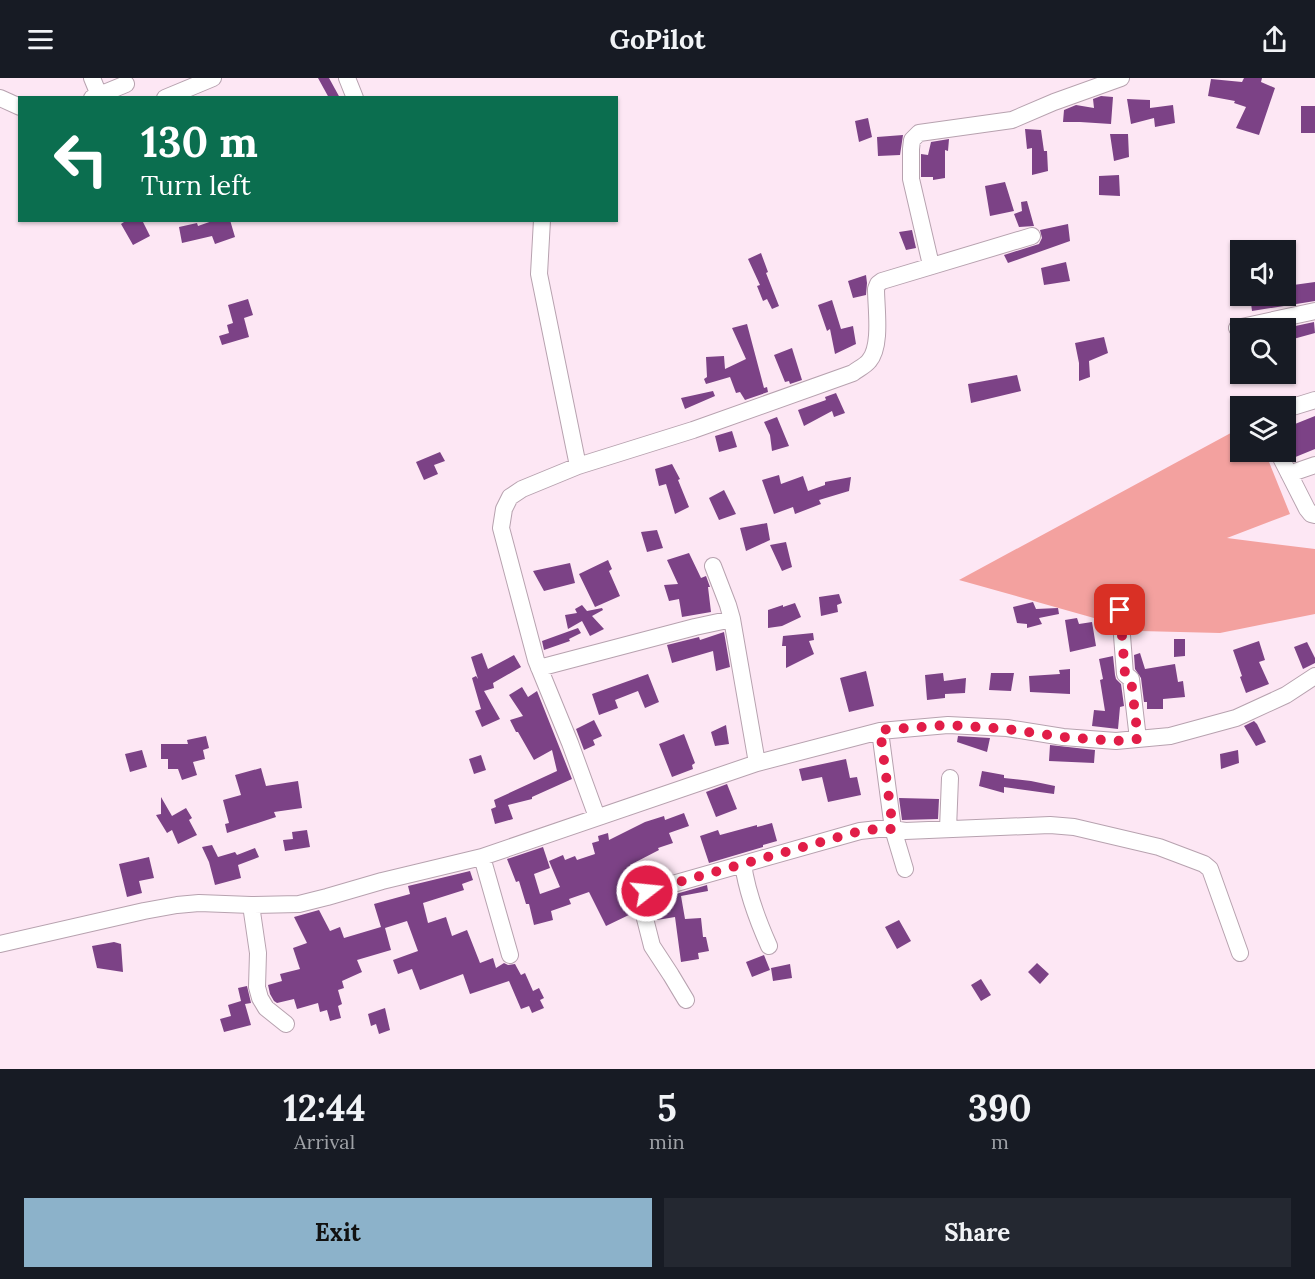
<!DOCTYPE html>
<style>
:root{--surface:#171b24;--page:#242831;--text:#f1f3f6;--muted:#9ea1a6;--accent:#8cb2ca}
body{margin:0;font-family:Lora,serif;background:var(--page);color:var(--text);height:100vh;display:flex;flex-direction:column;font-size:22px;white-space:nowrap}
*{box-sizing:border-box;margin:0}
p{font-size:20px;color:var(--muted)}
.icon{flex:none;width:33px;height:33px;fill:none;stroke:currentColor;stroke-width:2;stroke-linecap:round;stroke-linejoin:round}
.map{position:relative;height:991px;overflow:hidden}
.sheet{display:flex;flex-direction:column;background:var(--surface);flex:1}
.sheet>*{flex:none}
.banner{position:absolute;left:18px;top:18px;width:600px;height:126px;border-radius:0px;box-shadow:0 2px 4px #0004;background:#0b6e4f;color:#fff;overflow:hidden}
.tools{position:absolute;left:1230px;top:162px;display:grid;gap:12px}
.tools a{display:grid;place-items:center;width:66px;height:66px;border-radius:0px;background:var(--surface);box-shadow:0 2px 4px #0004;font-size:30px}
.pin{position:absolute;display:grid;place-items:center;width:51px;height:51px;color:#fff;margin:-26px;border-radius:12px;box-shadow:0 3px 9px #0006}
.me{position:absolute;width:66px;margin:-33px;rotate:74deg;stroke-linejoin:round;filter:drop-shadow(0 0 4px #0008)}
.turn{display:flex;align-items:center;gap:21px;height:126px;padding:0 24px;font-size:27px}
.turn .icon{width:78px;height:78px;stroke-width:2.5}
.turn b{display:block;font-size:42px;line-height:51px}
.eta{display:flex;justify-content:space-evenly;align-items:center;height:102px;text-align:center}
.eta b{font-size:36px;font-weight:800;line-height:42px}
.primary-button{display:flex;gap:12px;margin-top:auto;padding:12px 24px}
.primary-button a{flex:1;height:69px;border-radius:0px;background:var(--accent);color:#111;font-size:24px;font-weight:800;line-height:69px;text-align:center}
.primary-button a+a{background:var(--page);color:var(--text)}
header{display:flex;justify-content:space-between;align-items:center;height:78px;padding:0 24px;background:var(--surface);font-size:27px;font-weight:800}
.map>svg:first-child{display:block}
.forest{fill:#f3a19f}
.building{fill:#7c4286}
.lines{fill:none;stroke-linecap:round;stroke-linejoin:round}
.minor-casing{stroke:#b7a2af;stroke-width:18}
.minor{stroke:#fff;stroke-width:16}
.route{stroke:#e11d48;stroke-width:10;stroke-dasharray:0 18}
</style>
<header><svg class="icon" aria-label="menu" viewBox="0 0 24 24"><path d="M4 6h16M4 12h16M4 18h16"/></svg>GoPilot<svg class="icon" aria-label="share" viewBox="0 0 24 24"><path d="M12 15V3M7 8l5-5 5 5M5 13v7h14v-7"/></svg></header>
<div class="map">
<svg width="1315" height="991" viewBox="0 0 1315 991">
<rect width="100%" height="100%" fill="#fde7f4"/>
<path class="forest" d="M1240,350v24h25l25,62 -63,24 88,11v65l-95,19 -80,-2 -181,-51z"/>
<path class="building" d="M318,0h11l11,20h-11z
M1244,0h18l-1,4 14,6 -16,47 -23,-7 10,-21 -12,-4 1,-2 -27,-5 3,-17 31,3z
M1101,18l12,1 -2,27 -31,-2h-17l1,-12 12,-5 18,3 -1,-9z
M1127,21l23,1v8l23,-3 2,18 -20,4 -1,-9 -23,6z
M1301,28h14v27h-14z
M868,40l4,19 -13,5 -4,-21z
M1025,51l16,1 3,21h3l1,20 -16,4v-27l-5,1z
M1110,56h18l1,23 -15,4z
M903,57l-3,20 -22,1 -1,-19z
M949,61l-1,12 -3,-1v28l-12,2v-3h-12v-23l7,1 3,-13z
M1119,97l1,21 -21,-1v-19z
M1005,104l9,29 -24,5 -5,-30z
M1027,123l7,25 -15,1 -5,-13 8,-3 -1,-9z
M127,142h15l8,16 -17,9 -12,-21z
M215,142h15l5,17 -20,7 -3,-8 -30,7 -3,-16 18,-4 1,3z
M1068,146l2,17 -62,22 -4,-8 35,-11 3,-6 -2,-8z
M912,152l4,18 -10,2 -7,-18z
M761,175l7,19 -2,1 13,33 -7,3 -5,-10 -4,2 -6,-15 3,-1 -12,-26z
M1066,184l4,19 -26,4 -3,-17z
M866,197l1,8 -1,12 -13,3 -5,-17z
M1315,204v19l-63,10 -2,-15h36v-10z
M248,221l5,16 -9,3 5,19 -27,8 -3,-9 10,-3 -2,-8 6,-2 -5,-18z
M832,222l9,29 12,-3 3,18 -21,10 -5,-25 -3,2 -9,-26z
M1314,244l1,11 -29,8v-13z
M747,246l17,64 3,-1 1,5 -23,8 -5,-8 -4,1 -6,-16 -24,7 -2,-5 3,-2 -1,-20 18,-1 1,13 21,-10 -14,-31z
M1104,259l4,16 -19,8 1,16 -11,4v-18l-4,-20z
M792,270l10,32 -12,4 -1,-3 -4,1 -11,-27z
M1017,297l4,16 -50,12 -3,-19z
M713,313l2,5 -30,13 -4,-11z
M836,315l9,20 -11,4 -2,-6 -28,15 -6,-16 28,-10 -1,-3z
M1315,338v33l-22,9 -3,-32z
M777,339l12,29 -17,5 -2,-16 -6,-13z
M732,353l5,16 -18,5 -4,-16z
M440,374l5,9 -11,4 4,9 -14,6 -8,-18z
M672,386l8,15 -2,1 11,27 -14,7 -9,-30 -7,2 -4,-17z
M779,397l2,9 22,-8 5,15 17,-6v-3l26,-5 -2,14 -30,9 2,4 -26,10 -2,-7 -19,7 -12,-34z
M724,412l12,24 -17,6 -10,-22z
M767,445l3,17 -24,11 -6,-23z
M657,452l6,18 -16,4 -6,-20z
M786,464l6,25 -10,4 -12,-26z
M689,475l12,25 5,-2 4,11h-2l3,25 -29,5 -3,-18 -10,2 -5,-16 14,-1 -11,-24z
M608,482l4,9 -3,2 11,25 -25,11 -16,-33z
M570,485l5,20 -31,8 -11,-20z
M839,516l3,9 -5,2 1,7 -17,4 -2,-19z
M1033,524l3,7 22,-1 1,6 -20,4 3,6 -15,4v-4l-10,-1 -4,-16z
M795,525l6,14 -19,9 -14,2v-18l15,-5v2z
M582,527l5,6 15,-3 1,2 -11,6 12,13 -14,7 -8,-15 -14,8 -3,-14 12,-2 -2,-4z
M1077,540l2,6 13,-2 4,24 -26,6 -5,-32z
M578,550l3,5 -12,6 1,2 -26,9 -2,-9z
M724,554l6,35 -14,4 -3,-20 -41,12 -5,-18 32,-8 1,3z
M813,555l1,7 -5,1 5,13 -28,14v-22h-4l1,-10z
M1174,561h11v17l-11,1z
M1259,563l6,19 -6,2 10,22 -23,9 -6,-16 2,-1 -9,-26z
M1307,564l8,16v5l-12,6 -9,-22z
M482,575l6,16 26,-14 7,12 -28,16 1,5 -10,3 16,28 -18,8 -7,-16 6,-2 -9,-31 4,-2 2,3 -7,-22z
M1140,575l5,16 30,-5 3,18 5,-1 2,16 -22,2v10h-16v-7h-3l-3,-24 -6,-9 -1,-14z
M1113,578l2,19 1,4 5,5 3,22 -4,1 -2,22 -26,-3 2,-16 11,1 -5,-31 3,-1 -4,-20z
M1070,591v25l-40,-2 -1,-16 31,-2 -1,-4z
M866,593l8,35 -25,6 -9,-34z
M943,595l1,8 22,-3 -1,15 -20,1v4l-18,2 -2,-25z
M991,595h23l-3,18 -22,-1z
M648,596l11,28 -14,6 -7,-17 -23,9 3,8 -19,7 -7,-21z
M522,609l6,10 9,-6 35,88 -40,18v2l-24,6 5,14 -18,5 -4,-15 5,-2 -2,-7 63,-29 -5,-21 -18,10 -16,-28h-2l-6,-12 13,-4 -14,-21z
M594,642l8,16 -9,4 2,5 -11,5 -8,-21z
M1254,643l3,3 9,18 -10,4 -12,-20z
M726,647l3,19 -14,2 -4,-14z
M684,656l11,29 -3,2 1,4 -21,8 -13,-33z
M206,658l3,12 -6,2 2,9 -12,3 4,13 -15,5 -4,-11h-10v-10h-7v-15h27l-1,-4z
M958,658l32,2 -3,14 -30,-10z
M1050,667l45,5 -1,13 -45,-2z
M142,672l5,17 -17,5 -5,-18z
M1238,672l1,13 -18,6 -1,-15z
M481,677l5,15 -12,4 -5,-15z
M846,681l4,19 7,-1 4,18 -33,7 -6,-25 -20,4 -3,-12z
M261,690l5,18 32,-5 4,27 -28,4 2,5 -49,16 -2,-9 4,-1 -6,-23 18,-5 -6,-20z
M982,693l22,4v3l27,3 24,5 -1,8 -50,-7v6l-25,-7z
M727,706l10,25 -21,8 -10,-25z
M161,719l11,19 14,-8 6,10 -3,2 8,15 -19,9 -6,-14 -5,3 -11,-18 5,-1z
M899,720l40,1 -1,20 -36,1z
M684,735l5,13 -20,7 4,10 -15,5 1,2 -29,15 6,18 -9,3 3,5 -1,7 4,15 -27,13 -17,-34 -20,7 2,5 -20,7 2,9 -19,5 -5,-21h-3l-7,-23 -3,1 -9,-23 36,-12 7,21 -16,6 6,20 20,-7 -11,-26 14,-6 2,5 10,-4 2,4 18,-6 -3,-11 7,-2 -1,-5 10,-3 1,7 36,-18 19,-6 1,4z
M772,745l5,18 -14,4v2l-54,16 -9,-27 18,-6 2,5 37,-10v2z
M307,752l3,17 -25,4 -2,-11 10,-1 -1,-7z
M212,767l6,12 17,-5 2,3 18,-7 4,9 -21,8 3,13 -26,7 -6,-23 -7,-15z
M149,779l5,21 -15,3 3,12 -15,4 -8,-33z
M470,793l3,9 -11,4 2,6 -41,13 5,20 18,-6 6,19 15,-6 13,33 13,-5 3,10 8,-5 4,2 7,-1 6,11 4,-2 8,18 6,-3 5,10 -4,2 4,8 -12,5 -3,-7 -8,3 -12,-28 -39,13 -7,-20 -43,16 -8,-21 -14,5 -5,-14 25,-9 -11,-30 -22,7 6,22 -34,10 5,12 -20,9 2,7 -6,2 4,14 -4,2 3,12 -11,3 -3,-11 -7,2 -2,-9 -21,6 -3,-10 -17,4 -3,-2 -4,-7 -2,-9 14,-4 -2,-7 20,-5 -7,-21 14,-5 -13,-26 25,-7 11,21 10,-4 4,11 37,-11 -7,-23 36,-10 -2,-8z
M707,807l1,6 -27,5 4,23 16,-1 2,19h3l3,14 -11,2 1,6 -18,3 -6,-45 -18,3 -3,-18 16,-2 -1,-4z
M899,842l12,21 -14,8 -12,-22z
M114,864l7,2 2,28 -26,-4 -5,-22z
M764,877l6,15 -18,7 -6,-15z
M1037,885l12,11 -9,10 -12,-12z
M790,886l2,14 -19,3 -2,-13z
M981,901l10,16 -10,6 -10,-16z
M247,908l4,17 -6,1 6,21 -27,7 -4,-13 11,-3 -3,-11 13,-4 -3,-13z
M385,930l5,22 -11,4 -3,-10 -5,2 -3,-12z"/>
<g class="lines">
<g class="minor-casing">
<path id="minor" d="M92,0l7,17
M347,0l8,20
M0,20l20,9
M92,20l34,-14
M165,20l48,-20
M542,142l-3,54 39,192
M931,187l-20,-86v-30l1,-9 7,-7 93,-13 42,-18 67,-24
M1237,250l78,-17
M1286,331l29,-9
M1278,374l29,57 4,5 4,1
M1289,396l26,-9
M713,488l15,39 4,14 25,144
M1116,523l4,9 5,64 6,5 7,60
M539,590l156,-41 37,-8
M880,653l13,98 12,2 145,-6 24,2 85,20 45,17 6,5 30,84
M597,739l-27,-74 -34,-83 -35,-132 3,-19 6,-12 12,-8 56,-23 115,-36 160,-57c5,-4 12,-7 16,-12 13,-15 7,-53 7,-72l2,-5 4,-3 150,-45
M948,751l2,-51
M482,779l28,98
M743,786c4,29 14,55 26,82
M251,827l7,48 -1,34 3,11 6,10 20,16
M0,866l144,-33 33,-6 22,-2 52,2 48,-1 28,-7 55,-16 100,-24 275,-94 123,-32 68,-6 59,3 56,9 53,4 54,-5 66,-18 50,-23 29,-19
M686,922l-15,-25 -19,-29 -12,-47 -1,-4 2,-2 219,-62 18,-2h15l12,40"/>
</g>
<use href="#minor" class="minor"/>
</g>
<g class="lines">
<path class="route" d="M647,813l213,-60 18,-2h15l-13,-99 68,-5 59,4 56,8 53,4 22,-2 -7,-60 -6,-5 -5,-64"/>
</g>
</svg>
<div class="tools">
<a><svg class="icon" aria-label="sound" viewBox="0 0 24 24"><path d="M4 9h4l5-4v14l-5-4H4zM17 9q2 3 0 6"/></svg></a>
<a><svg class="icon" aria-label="search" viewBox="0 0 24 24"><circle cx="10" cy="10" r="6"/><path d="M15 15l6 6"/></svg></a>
<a><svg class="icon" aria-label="layers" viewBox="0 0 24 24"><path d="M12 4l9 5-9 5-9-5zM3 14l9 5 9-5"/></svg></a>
</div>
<div class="pin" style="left:1120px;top:532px;background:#d93025"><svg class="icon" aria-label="arrive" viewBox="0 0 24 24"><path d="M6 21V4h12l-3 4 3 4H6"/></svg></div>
<svg class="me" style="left:647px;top:813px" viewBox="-20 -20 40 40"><circle r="17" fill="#e11d48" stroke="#fff" stroke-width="3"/><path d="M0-11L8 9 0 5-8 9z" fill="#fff"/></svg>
<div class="banner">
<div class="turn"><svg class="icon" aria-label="left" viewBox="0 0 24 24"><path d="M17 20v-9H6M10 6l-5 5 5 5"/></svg><div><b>130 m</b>Turn left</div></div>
</div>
</div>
<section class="sheet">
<div class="eta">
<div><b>12:44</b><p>Arrival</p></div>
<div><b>5</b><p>min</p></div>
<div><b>390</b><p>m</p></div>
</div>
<div class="primary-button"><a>Exit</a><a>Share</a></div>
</section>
